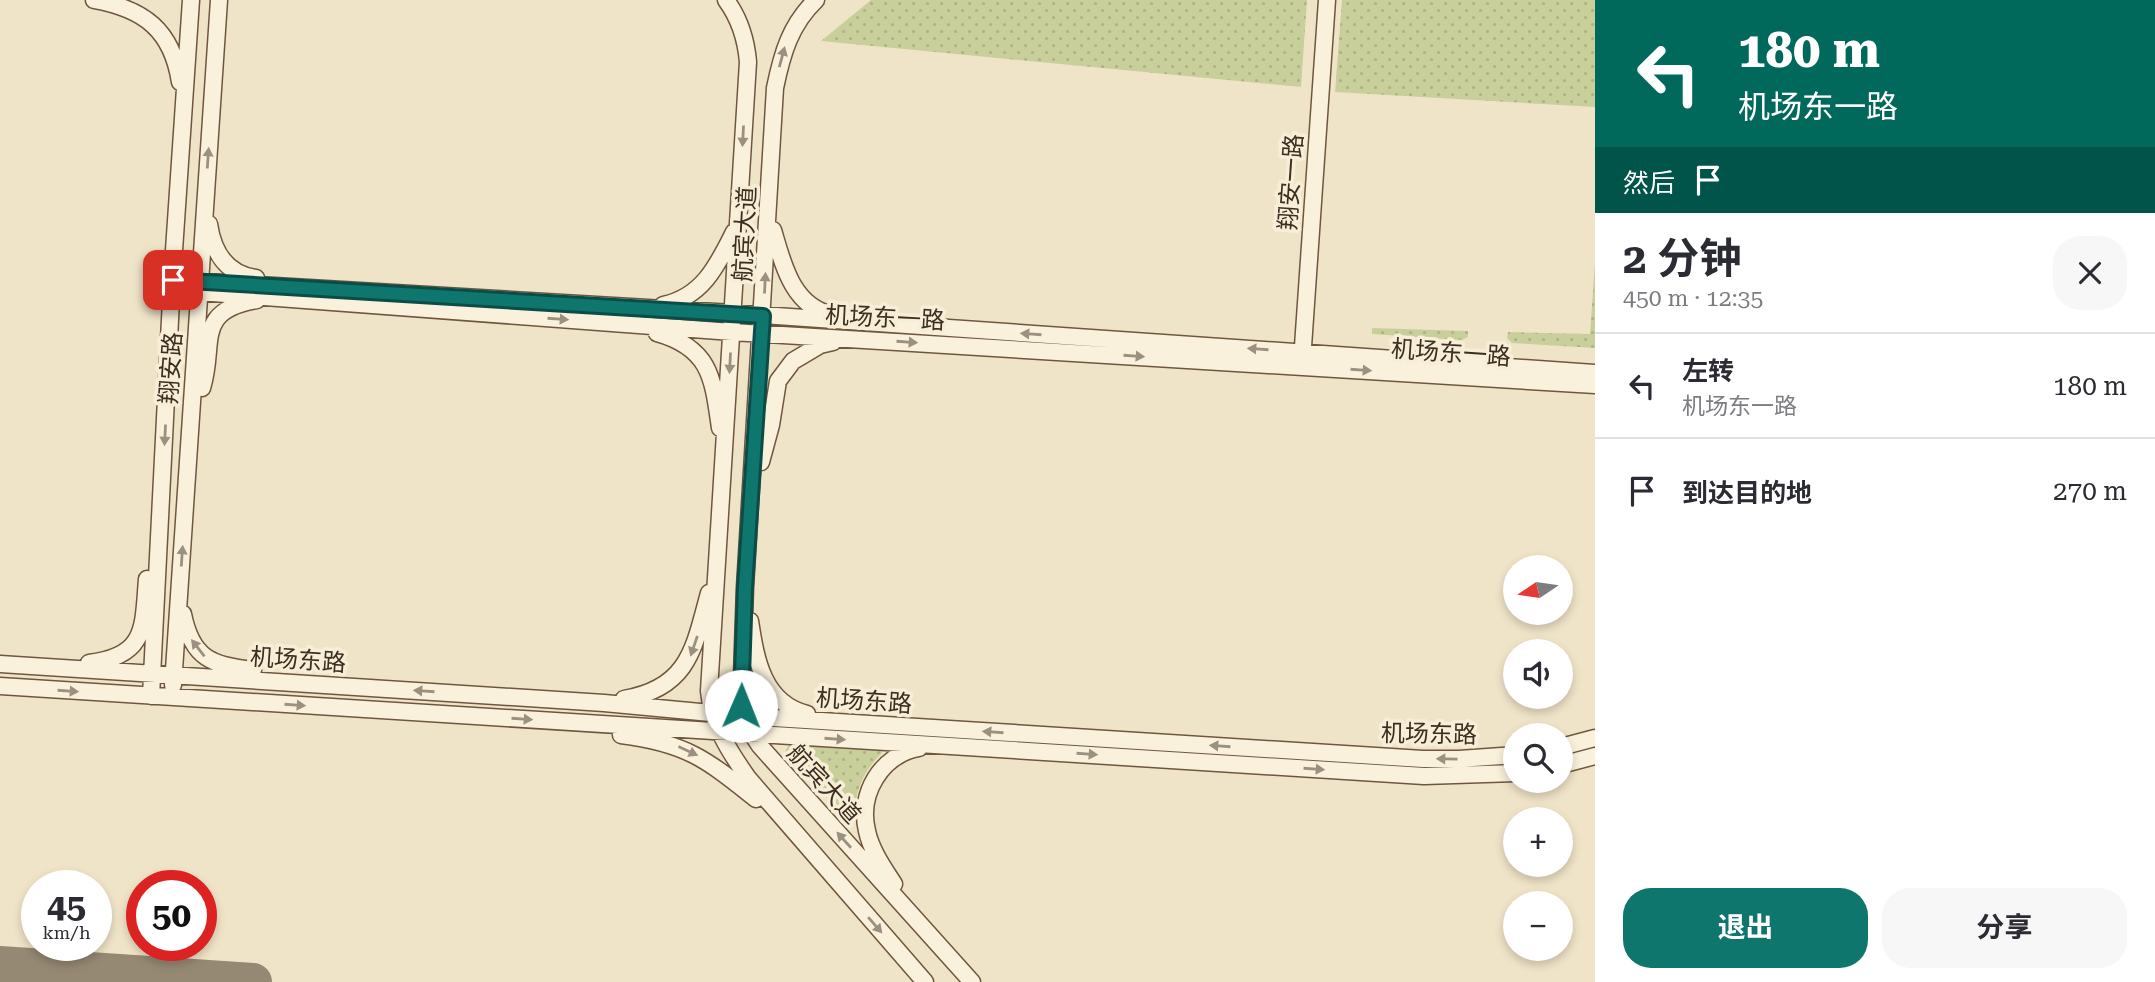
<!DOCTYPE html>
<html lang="zh">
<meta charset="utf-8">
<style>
:root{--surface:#fff;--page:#f7f7f7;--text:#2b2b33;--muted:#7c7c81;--line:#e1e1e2;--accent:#0f766e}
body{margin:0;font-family:"Roboto Serif","Noto Sans SC",serif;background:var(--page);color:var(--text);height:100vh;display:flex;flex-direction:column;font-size:26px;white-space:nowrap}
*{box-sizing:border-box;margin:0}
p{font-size:23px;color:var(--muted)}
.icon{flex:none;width:38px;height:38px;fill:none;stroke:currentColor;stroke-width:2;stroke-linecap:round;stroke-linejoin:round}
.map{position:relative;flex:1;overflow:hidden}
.side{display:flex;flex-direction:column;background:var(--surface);width:560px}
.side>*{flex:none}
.hud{background:#00695c;color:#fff;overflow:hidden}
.needle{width:46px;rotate:257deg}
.buttons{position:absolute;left:1503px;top:555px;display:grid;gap:14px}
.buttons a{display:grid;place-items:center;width:70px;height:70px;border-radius:50%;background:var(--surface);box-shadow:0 4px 10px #0003;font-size:35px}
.speed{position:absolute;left:21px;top:870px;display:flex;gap:14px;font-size:35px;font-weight:700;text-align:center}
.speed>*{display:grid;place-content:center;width:91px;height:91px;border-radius:50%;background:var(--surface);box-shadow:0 4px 10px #0003;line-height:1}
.speed small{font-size:18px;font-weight:400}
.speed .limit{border:10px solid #d22;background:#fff;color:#111}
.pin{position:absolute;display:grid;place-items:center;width:60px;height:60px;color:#fff;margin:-30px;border-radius:14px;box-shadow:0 4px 10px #0006}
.me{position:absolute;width:77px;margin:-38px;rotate:1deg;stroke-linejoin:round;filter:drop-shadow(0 0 5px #0008)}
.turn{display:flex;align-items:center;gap:24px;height:147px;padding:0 28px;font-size:32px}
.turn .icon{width:91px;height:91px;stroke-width:2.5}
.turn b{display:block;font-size:49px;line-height:60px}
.then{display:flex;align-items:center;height:66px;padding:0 28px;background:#0003;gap:14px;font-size:26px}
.round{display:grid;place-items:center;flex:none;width:74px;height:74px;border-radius:28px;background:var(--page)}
.summary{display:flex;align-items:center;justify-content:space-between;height:119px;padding:0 28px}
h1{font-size:42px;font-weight:700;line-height:52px}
.primary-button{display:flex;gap:14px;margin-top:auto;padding:14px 28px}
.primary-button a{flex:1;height:80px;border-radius:28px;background:var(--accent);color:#fff;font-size:28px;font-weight:700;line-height:80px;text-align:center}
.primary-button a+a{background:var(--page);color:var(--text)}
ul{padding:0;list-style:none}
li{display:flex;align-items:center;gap:21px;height:105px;padding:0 28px;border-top:2px solid var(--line)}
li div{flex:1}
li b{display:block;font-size:26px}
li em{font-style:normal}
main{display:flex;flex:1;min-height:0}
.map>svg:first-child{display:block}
.grass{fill:url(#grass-dots)}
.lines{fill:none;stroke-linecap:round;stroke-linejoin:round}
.taxiway{stroke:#968974;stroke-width:38}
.secondary-casing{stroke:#6f573f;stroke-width:19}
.secondary{stroke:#faf1dc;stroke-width:16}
.oneway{fill:#9c907e}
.route-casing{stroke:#0a4d48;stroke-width:18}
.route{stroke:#0f766e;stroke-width:12}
.labels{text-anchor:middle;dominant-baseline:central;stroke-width:7;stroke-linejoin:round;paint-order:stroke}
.street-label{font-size:24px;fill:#3d2e20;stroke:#f7eed8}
</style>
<main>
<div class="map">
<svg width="1595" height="982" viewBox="0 0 1595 982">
<defs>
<pattern id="grass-dots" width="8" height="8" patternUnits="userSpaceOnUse" patternTransform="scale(1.75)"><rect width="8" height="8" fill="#c9cf9b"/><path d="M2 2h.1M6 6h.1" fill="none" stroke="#aeb285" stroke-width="1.8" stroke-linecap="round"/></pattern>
</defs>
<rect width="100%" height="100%" fill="#f0e4c8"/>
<path class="grass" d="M871,0h436l-6,87 -480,-46z
M1342,0h253v107l-260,-15z
M1595,262v86l-83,-5 -5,-5 1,-6 82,2z
M1372,328l96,3v6l-6,3 -90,-6z
M790,744l91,6 1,3c-19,18 -27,39 -28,64l-8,3 -61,-69z"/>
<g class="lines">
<path class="taxiway" d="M0,965l253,17"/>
<g class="secondary-casing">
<path id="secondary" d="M94,0c50,9 78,30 86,82
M726,0c14,19 20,38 22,62l-39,629c3,34 20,60 39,87l177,204
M816,0c-26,25 -34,54 -41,88l-30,499 -4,119 5,19 14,21 212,236
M209,224c4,28 17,50 47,54
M773,230c10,34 19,76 59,85
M190,281l543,32 862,60
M172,290l560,42 863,53
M663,305c40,-8 55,-41 71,-73
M657,333c54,15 56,46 63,95
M1302,361l25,-361
M202,388c14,-44 -9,-77 55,-88
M761,462l10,-37 7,-44 15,-20 27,-16 13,-3
M183,614c9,45 29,51 70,56
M750,621c6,39 13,82 57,93
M89,663c58,-7 54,-36 58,-84
M0,664l604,39 139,13 680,43h36l57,-4
M173,685l46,-685
M0,686l1424,90 92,-3
M151,696l21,-416 19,-280
M624,699c65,-11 70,-51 85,-106
M621,735c65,8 85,24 135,64
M1561,747l34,-9
M1561,765l34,-9
M894,884c-11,-17 -23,-34 -27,-53 -9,-37 14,-76 52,-83"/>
</g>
<use href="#secondary" class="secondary"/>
</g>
<defs><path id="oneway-solid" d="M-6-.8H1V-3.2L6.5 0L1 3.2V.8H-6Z" transform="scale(1.75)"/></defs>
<g class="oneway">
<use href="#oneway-solid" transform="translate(782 57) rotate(-75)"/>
<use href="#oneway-solid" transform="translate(743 136) rotate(93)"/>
<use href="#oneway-solid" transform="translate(208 158) rotate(-86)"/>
<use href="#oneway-solid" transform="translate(765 283) rotate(-87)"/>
<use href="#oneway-solid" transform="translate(558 319) rotate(4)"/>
<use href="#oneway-solid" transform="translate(1031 334) rotate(-176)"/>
<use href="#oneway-solid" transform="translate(907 342) rotate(4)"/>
<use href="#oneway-solid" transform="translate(1258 349) rotate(-176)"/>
<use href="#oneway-solid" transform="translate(1134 356) rotate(4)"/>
<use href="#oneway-solid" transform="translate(730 363) rotate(93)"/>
<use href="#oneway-solid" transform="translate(1361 370) rotate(4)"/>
<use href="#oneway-solid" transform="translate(165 435) rotate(93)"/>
<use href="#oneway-solid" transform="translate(182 556) rotate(-86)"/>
<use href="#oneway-solid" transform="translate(694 646) rotate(109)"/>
<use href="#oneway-solid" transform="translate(198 648) rotate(-128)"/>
<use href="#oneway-solid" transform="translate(68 691) rotate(4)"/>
<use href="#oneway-solid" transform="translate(424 691) rotate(-176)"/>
<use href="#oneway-solid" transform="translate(295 705) rotate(4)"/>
<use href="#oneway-solid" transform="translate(522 719) rotate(4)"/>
<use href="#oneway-solid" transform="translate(993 732) rotate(-176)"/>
<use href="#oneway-solid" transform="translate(835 739) rotate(4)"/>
<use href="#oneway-solid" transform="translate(1220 746) rotate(-176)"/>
<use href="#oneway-solid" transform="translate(688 751) rotate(25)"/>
<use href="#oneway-solid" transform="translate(1087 754) rotate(4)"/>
<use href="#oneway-solid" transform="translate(1447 759) rotate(-179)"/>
<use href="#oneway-solid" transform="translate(1314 769) rotate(4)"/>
<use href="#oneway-solid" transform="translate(844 840) rotate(-132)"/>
<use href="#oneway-solid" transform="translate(875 925) rotate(49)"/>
</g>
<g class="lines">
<g class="route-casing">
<path id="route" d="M173,280l590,36 -18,271 -4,119"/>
</g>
<use href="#route" class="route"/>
</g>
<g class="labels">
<g class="street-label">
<text transform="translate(1291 182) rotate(-86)">翔安一路</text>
<text transform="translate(745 234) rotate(-87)">航宾大道</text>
<text transform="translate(885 318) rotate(3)">机场东一路</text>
<text transform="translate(1451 353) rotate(4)">机场东一路</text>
<text transform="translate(171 368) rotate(-86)">翔安路</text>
<text transform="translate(298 660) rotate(4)">机场东路</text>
<text transform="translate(864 701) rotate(4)">机场东路</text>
<text transform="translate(1429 734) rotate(1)">机场东路</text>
<text transform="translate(824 784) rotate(48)">航宾大道</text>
</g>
</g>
</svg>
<div class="buttons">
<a><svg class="needle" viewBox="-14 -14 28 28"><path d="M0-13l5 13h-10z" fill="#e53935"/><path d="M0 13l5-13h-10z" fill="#7c7c81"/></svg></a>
<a><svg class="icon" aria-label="sound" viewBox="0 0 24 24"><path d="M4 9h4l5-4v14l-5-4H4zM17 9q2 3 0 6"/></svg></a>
<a><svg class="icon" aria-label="search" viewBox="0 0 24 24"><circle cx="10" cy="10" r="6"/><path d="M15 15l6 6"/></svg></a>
<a>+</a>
<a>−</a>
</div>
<div class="speed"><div>45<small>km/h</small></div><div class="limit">50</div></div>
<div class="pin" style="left:173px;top:280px;background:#d93025"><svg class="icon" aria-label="arrive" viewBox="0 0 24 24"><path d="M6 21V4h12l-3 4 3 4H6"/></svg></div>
<svg class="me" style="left:741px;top:706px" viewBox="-20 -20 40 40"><circle r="19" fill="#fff"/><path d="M0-13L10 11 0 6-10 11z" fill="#0f766e"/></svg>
</div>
<section class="side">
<div class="hud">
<div class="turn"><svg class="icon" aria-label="left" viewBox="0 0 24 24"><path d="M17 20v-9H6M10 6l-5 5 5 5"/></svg><div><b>180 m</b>机场东一路</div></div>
<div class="then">然后<svg class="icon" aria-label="arrive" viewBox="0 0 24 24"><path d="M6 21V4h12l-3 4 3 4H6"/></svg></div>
</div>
<div class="summary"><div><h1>2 分钟</h1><p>450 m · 12:35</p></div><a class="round"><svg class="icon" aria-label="close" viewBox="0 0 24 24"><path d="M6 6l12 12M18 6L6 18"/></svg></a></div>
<ul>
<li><svg class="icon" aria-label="left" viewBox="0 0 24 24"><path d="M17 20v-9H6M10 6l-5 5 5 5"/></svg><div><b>左转</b><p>机场东一路</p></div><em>180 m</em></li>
<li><svg class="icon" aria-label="arrive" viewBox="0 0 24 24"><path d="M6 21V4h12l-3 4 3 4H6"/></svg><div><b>到达目的地</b></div><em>270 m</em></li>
</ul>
<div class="primary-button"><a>退出</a><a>分享</a></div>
</section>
</main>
